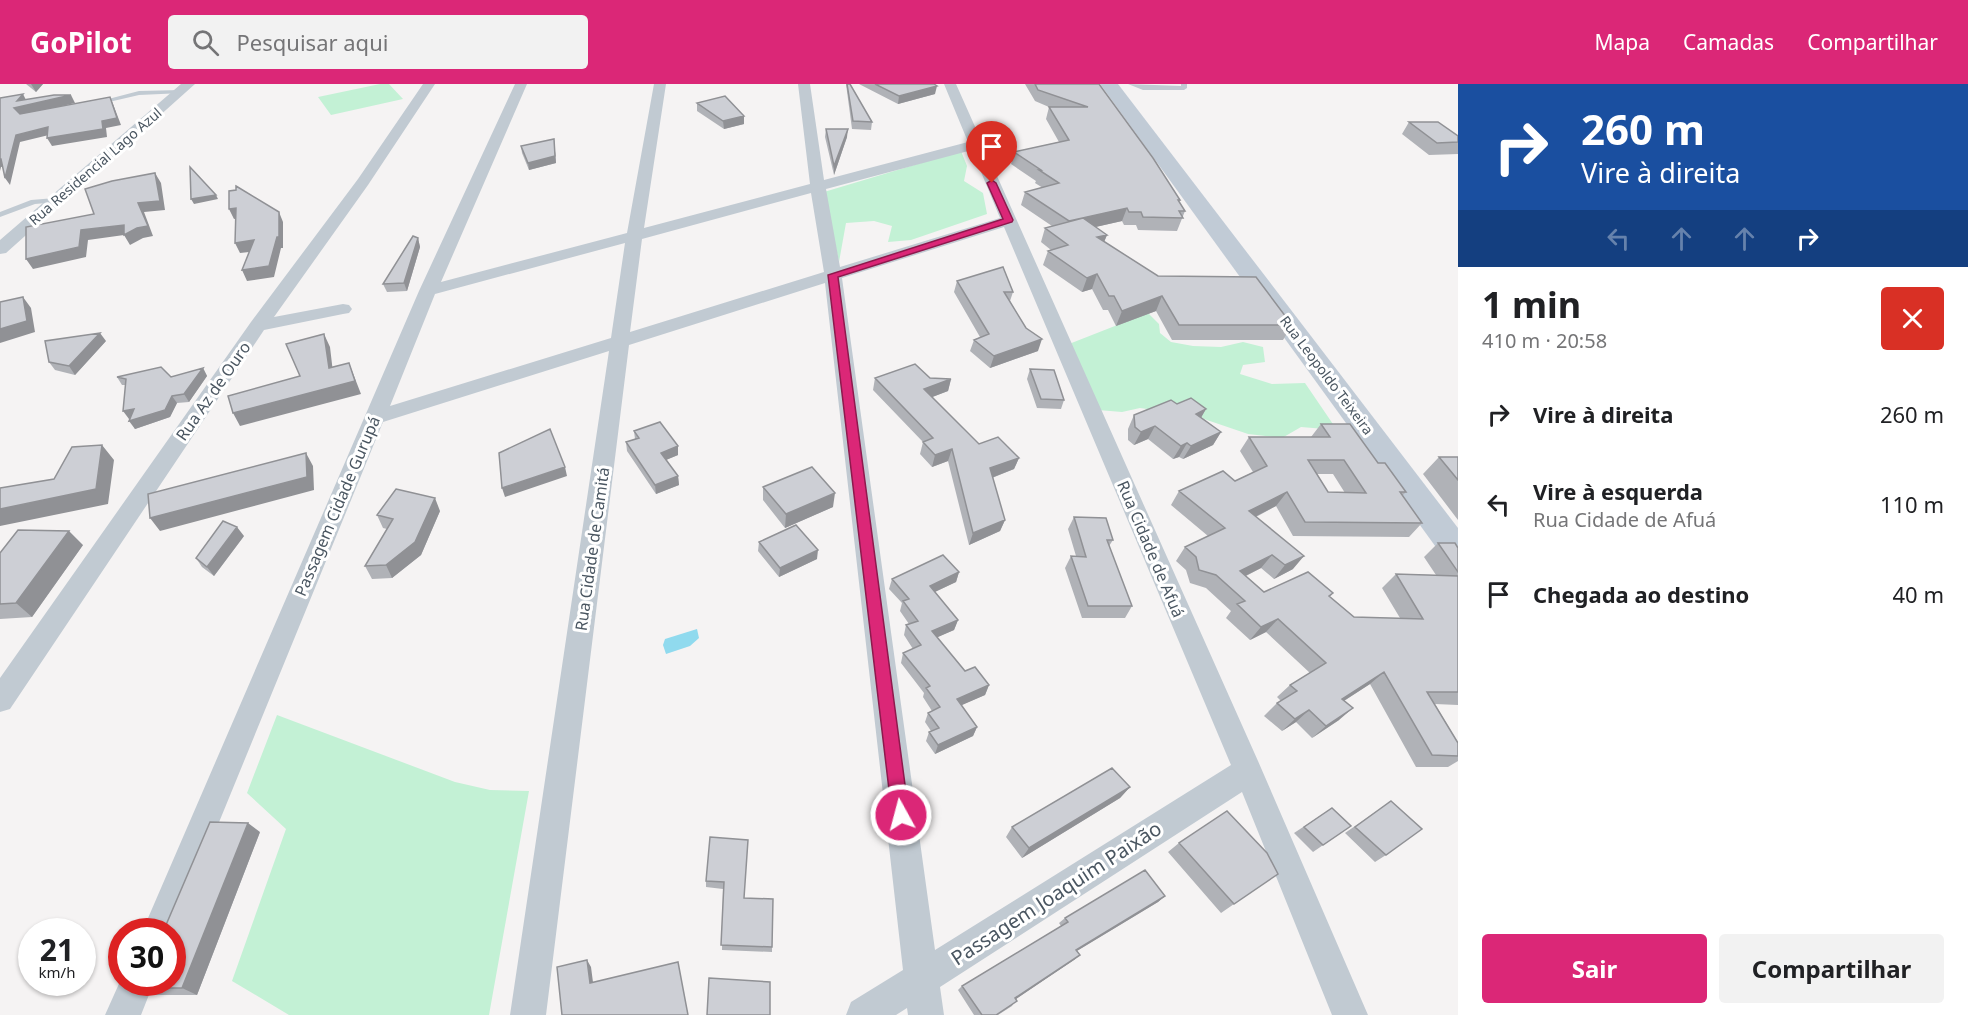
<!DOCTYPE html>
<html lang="pt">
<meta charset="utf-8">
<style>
:root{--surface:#fff;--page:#f2f2f2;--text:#202124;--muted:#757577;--accent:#db2777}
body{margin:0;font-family:"Noto Sans",sans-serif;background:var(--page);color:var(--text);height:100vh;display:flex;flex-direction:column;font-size:22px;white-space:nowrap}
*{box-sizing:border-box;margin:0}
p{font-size:20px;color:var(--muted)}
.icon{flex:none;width:33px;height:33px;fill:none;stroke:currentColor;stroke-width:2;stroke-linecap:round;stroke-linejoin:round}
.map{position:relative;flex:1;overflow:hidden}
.panel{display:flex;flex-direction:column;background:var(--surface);width:510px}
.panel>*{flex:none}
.banner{background:#1a4fa0;color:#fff;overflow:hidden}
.speed{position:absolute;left:18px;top:834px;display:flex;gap:12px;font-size:30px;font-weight:700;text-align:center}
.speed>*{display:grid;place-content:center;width:78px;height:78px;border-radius:50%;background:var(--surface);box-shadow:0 2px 4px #0004;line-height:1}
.speed small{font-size:15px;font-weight:400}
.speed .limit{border:9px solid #d22;background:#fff;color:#111}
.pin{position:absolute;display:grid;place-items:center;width:51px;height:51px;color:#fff;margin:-62px -26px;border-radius:50% 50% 50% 0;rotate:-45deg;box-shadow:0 0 6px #0007}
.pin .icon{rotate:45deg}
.me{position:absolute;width:66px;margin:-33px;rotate:353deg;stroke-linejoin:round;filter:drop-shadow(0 0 4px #0008)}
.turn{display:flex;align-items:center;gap:21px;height:126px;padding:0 24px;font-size:27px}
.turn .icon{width:78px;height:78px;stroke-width:2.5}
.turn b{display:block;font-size:42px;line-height:51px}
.lanes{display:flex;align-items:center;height:57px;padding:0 24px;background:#0003;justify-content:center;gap:30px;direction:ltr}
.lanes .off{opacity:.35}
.round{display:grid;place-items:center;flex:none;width:63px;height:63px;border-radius:6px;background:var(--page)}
.overview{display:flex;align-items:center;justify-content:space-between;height:102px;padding:0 24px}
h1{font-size:36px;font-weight:700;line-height:45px}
.action{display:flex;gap:12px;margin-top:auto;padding:12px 24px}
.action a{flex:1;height:69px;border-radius:6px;background:var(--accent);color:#fff;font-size:24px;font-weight:700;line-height:69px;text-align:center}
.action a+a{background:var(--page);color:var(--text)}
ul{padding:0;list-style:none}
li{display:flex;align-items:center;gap:18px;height:90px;padding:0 24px}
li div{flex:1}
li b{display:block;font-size:22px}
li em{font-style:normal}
header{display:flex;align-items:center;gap:36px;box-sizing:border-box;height:84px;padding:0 30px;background:var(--accent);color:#fff}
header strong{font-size:28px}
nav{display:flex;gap:33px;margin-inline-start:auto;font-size:21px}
.search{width:420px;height:54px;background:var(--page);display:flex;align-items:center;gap:15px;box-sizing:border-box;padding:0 21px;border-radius:6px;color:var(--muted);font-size:22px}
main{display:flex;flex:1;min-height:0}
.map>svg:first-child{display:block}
.green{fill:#c3f1d5}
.water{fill:#90daee}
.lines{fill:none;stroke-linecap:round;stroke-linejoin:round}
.service{fill:#c1cad2;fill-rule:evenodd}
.minor{fill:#c1cad2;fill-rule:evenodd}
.secondary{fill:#c1cbd6;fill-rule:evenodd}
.wall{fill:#b0b2b7;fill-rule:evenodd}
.shaded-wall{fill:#909195}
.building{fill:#cdcfd5;stroke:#909195;stroke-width:1.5;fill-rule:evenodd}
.route{fill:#db2777;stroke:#8e194d;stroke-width:1.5}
.labels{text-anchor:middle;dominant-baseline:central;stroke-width:6;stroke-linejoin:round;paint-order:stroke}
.far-street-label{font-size:14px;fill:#4a5661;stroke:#fff}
.street-label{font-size:16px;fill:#4a5661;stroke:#fff}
.near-street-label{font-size:20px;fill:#4a5661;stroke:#fff}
</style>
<header>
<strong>GoPilot</strong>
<div class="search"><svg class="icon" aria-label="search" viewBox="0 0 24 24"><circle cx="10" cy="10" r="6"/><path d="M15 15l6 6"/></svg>Pesquisar aqui</div>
<nav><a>Mapa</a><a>Camadas</a><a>Compartilhar</a></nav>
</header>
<main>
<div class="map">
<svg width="1458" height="931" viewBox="0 0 1458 931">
<rect width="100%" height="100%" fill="#f5f3f3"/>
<path class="green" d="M380,0h9l14,15 -72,16 -13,-18z
M961,67l6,15 -3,15 19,12 4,21 -76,26 -23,2 4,-16 -18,-5 -28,2 -7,39 -15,-70z
M1148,229l11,11 1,9 11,9 22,4 28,1 22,-5 20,5 2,15 -22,3 -3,9 32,10 33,-1 32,47 -36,-3 -19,11 -34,-4 -44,-15 -13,-11 -29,3 -22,-3 -18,4 -24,-2 -29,-66z
M277,631l178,67 35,8 39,1 -40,224h-200l-57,-34 54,-152 -39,-36z"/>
<path class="water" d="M697,545l2,9 -9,8 -24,8 -3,-9 2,-6z"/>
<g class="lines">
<path class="service" d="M1128,0l53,2v-2h6v4l-3,2h-41z
M181,6l2,1v2l-44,2 -43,10 -3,-2 46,-12z
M55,114l4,2 -1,2 -23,2 -35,13v-5l31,-12z"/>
<path class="minor" d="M181,0h14l-189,169 -6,1v-14z
M423,0h12l-67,101 -94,132 69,-13 6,1 3,4 -3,4 -6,1 -79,16 -254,379 -10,3v-34l251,-356 107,-143z
M515,0h12l-86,198 186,-49 27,-149h12l-22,144 166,-44 -12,-100h12l14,96 144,-38 -24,-58h12l302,677 110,254h-36l-90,-223 -302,195 4,28h-36l-1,-7 -11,7h-50l5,-13 52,-32 -78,-687 -196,62 -83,670h-36l99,-664 -226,71 -211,515v-5h-30l277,-641zM972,66l28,68 -160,49 -14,-78zM811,109l13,79 -194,60 12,-93zM1004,143l227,538 -296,185 -93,-672zM625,159l-14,95 -221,68 45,-112z
M122,893v5h32l-13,33h-36z"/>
<path class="secondary" d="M1100,0h18l340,444v37l-12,-4z"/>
</g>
<path class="wall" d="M26,0h17l-7,8z
M846,0h4l22,38 -1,8 -19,-1z
M859,0h75l1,10 -37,10z
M1025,0h74l81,116 -1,2 6,9 -8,20 -39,-1 -2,-5h-12l-2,-4 -27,6 12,8 -3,7 54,34 134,49 -9,15h-111l-16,-29 -40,15 -8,-16h-5l-11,-21 -10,3 -39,-27 5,-14 3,-1 -10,-8 4,-14 7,-2 -31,-21 4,-13 18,-4 -8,-5 1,-2 -25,-17 3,-12 45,-10 -13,-23 3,-12 -14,-6z
M697,19l47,13v8l-20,5 -27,-18z
M1409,38l49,14v18l-29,1 -27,-21z
M826,45l21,8 -13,38 -9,-38z
M554,55l2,24 -27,7 -7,-17 -1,-7z
M418,154l2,9 -13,44 -20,1 -4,-8z
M957,197l56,11 -3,9 28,50 -48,17 -20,-17 4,-11 6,-3 -26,-45z
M106,257l-31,34 -20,-5 -6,-8z
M203,284l4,8 -18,26 -12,1 -7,14 -35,12 -5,-10h-1l-4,-34h-3l-5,-8h54z
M1030,285l34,31 -3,9 -24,-1 -10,-29z
M875,294l76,1 -3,12 -16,6 47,47 40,14 -5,11 -22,9 13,42 -5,11 -31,14 -21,-84 -16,6 -12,-13 3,-12 -50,-52z
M1177,320l29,5 -5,8 20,15 -8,13 -30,14 -4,-2 -6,2 -25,-20 -14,6 -6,-5v-11l6,-14z
M1321,340l57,39 28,29 -4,4 20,27 -13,14 -116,-1 -17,-30 -20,11 37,52 -19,10 -13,-11 -15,8 18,16 69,1 -3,4 24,20 46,1 -18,-30 14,-14 40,1 -12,-18 14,-14 20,5v157l-23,-1 23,39v18l-10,6h-32l-46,-83 -26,17 -5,19 -27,18 -16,-16 -14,9 -18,-15 13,-13 4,-2 -4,-4 13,-12 20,-12 -44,-41 -16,8 -24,-22 5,-7 -25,-23 -16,-5 -4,-13 -10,-9 9,-14 23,-11 -37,-31 8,-14 56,-10 18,-9 -13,-21 9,-14h62zM1317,390h16l12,19 -17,-1z
M634,347l44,15v9l-12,5 12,16 1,9 -23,9 -29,-43 -1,-9 9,-3z
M1439,373h19v63l-35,-46z
M763,403l70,20 -48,21 -22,-28z
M440,427l-19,44 -29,23 -20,1 -7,-13 22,-37 -4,-1 -6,-13z
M1074,433l39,23 -4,6 23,60 -7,12h-43l-17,-50 6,-12h5l-8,-27z
M244,452l-30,40 -12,-9 -6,-9z
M759,458l58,17 -38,18 -21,-26z
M83,461l-51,72 -32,2v-66z
M959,488l-3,10 -21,10 23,28 -4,10 -17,7 28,34 24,14 -4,10 -24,10 16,22 -4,9 -38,18 -9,-13 3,-9 2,-1 -6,-9 3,-9 4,-2 -9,-14 1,-4 -23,-30 2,-10 10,-4 -9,-14 2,-10 3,-1 -9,-13 2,-8 -13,-14 3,-10z
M1130,703l-10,11 -98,60 -16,-21 6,-10z
M1391,717l-5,54 -11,7 -30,-29z
M1332,724l19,18 -38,26 -19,-19z
M260,748l-63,163h-42l-16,-7z
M710,753l62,110v5l-50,-2 1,-61 -17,-2v-6z
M1179,759l55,61 -13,9 -53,-61z
M1165,812l-7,6 -81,49 3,4 -64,44 -4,7 -14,9h-24l-16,-25 4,-4 99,-60 -2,-3 6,-5z"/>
<path class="shaded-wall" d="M31,0h12l-7,8z
M937,2l-2,8 -37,10 1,-8z
M23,10l4,8 44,-7 4,8 -56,13 -5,-8 3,-7z
M110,13l3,7 8,21 -15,3 1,9 -55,9 -5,-8 55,-17z
M744,32v8l-20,5 -1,-8z
M48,43l5,7 -33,8 -10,43 -5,-7 11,-43z
M848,45l-1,8 -13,38v-9z
M554,55l2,24 -27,7 -1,-7z
M0,75h1l5,7 -5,1 -1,4z
M155,89l6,10 4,27 -21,2 9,24 -10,2 -13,7 -6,-10 -36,5 -2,17 -53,12 -7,-10 55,-29 43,-5 13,3 1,-25z
M216,111l2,4 -24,5 -3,-5z
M236,124l4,10 -6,1 -5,-10z
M1127,124l-5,13 -57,13 4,-13z
M279,128l4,10v26h-2l-7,29 -27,4 -5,-11z
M1107,151l-6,14 -4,-12z
M418,154l2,9 -13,44 -3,-8z
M254,156l5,11 -19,2 -5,-10z
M1097,190l-5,15 -10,3 5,-14z
M1162,212l-6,15 -40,15 6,-15z
M23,213l8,11 4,24 -35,11v-14z
M100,249l6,8 -31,34 -6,-9z
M324,250l6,13 4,34 -5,-13z
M1042,255l-4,12 -48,17 4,-12z
M349,279l12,31 -121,32 -7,-13z
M203,284l4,8 -18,26 -5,-8z
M951,295l-3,12 -26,10 2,-12z
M172,312l5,7 -7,14 -35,12 -6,-8z
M134,325l6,8 -11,2 -6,-8z
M1206,325l-8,14 -2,-9z
M1155,342l-7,13 -14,6 7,-13z
M1221,348l-8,13 -30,14 8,-13z
M1187,359l-8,14 -6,2 8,-13z
M102,361l12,15 -6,44 -108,22v-17l96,-20z
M678,362v9l-17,7v-9z
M952,365l-4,12 -16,6 3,-12z
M306,369l7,13 1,24 -154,41 -10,-13z
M1019,374l-5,11 -28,11 4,-12z
M565,383l2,9 -62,21 -3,-9z
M678,392l1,9 -23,9 -1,-9z
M1287,408l-11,14 -37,19 10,-14z
M835,409l-2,14 -48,21 1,-14z
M435,414l5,13 -19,44 -29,23 -6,-13z
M1005,436l-5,11 -31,14 4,-12z
M237,443l7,9 -30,40 -7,-9z
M69,447l14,14 -51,72 -16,-14z
M818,466l-1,9 -38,18 1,-9z
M1272,471l-11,13 -32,16 11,-13z
M1304,472l-11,13 -19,10 11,-14z
M959,488l-3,10 -30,14 4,-10z
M1278,535l-12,13 -16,8 11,-13z
M958,536l-4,10 -25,11 3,-10z
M1384,588l-14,12 -42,27 14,-12z
M989,601l-4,10 -32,14 4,-10z
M1353,624l-14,12 -27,18 14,-12z
M1309,626l-13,12 -14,9 13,-12z
M977,643l-4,9 -38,18 3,-9z
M1130,703l-10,11 -98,60 7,-10z
M248,739l12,9 -63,163 -15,-7z
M1165,812l-7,6 -88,53 6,-5z
M1080,871l-6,5 -64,43 5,-5z
M587,876l4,7 3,23 -4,-7z"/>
<path class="building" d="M847,0h3l22,38 -19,-1z
M875,0h59l3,2 -38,10z
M1035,0h64l54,74 27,42h-2l7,11h-6l4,7 -40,-1 -2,-5h-12l-2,-4 -58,13 -44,-29 34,-9 -20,-13h2l-27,-18 55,-12 -20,-33h39l-50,-17z
M23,10l-6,7 37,-6h17l-57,13 6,6 90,-17 7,21 -15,3 1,8 -56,9 1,-11 -32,8 -11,43 -4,-19h-1v-61z
M725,12l19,20 -21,5 -26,-18z
M1409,38h29l20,14v6l-21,1z
M826,45h22l-14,37z
M554,55l1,17 -27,7 -7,-17z
M190,83l26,28 -25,4z
M155,89l5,28 -22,2 10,23 -11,2 -13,7v-10l-43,5 -2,17 -53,12v-32l68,-13 -9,-25 27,-8z
M236,102l43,26v25h-2l-8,29 -27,4 12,-30 -19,3 1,-35 -7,1v-18l7,-1z
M1083,134l24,17 -10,2 61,39 98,1 36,48h-113l-17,-29 -40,15 -8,-15h-5l-12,-22 -10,4 -39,-27 20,-6 -23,-17z
M413,152l5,2 -14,45 -21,1z
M1003,183l10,25h-9l22,36 16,11 -48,17 -20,-16 15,-6 -32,-53z
M23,213l4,24 -27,8v-27z
M100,249l-31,33 -20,-4 -4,-21z
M324,250l5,34 20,-5 6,18 -122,32 -5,-17 72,-20 -14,-32z
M915,280l15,14 21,1 -27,10 55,55 19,-7 21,21 -29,10 15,52 -32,13 -21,-84 -17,6 -12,-13 10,-4 -58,-60z
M161,283l10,10 32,-9 -19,26 -12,2 -7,14 -36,11 5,-12 -11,2 3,-32 -9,-2z
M1030,285l24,1 10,30 -23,-1z
M1191,314l15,11 -10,5 25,18 -30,14 -4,-3 -6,3 -26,-20 -14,6 -6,-5 -1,-12 37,-15 6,4z
M660,338l18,24 -17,7 17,23 -23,9 -29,-43 13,-4 -5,-7z
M1321,340h29l28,39h7l21,29h-6l22,31 -117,-1 -18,-30 -38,19 55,45 -19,9 -13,-10 -32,16 24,21 44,-20 25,21 -4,3 25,21 69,2 -27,-45 62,2v116h-31l31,51v13l-26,-1 -48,-83 -42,27 11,9 -27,18 -17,-16 -14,9 -18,-16 20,-12 -7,-6 36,-22 -48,-44 -17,8 -24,-23 8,-3 -29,-26 -17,-5 -3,-13 -11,-10 40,-19 -46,-37 44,-20 12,10 32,-15 -18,-29h81zM1308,376h36l22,33 -38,-1z
M550,345l15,38 -63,21 -3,-35z
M102,361l-6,44 -96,20v-21l54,-9 18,-32z
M306,369l1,24 -157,41 -2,-24z
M1439,373h19v23z
M812,383l23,26 -49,21 -23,-27z
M396,405l39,9 -20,44 -29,23 -21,1 28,-47 -16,-4z
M1074,433l32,1 7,22h-6l25,66h-44l-17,-50 15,1z
M223,437l14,6 -30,40 -11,-9z
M796,441l22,25 -38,18 -21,-26z
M18,446l51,1 -53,72 -16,1v-51z
M1438,459h17l3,5v24z
M943,471l16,17 -29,14 28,34 -26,11 33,40 10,-4 14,18 -32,14 20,28 -39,18 -9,-13 10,-4 -11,-15 12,-6 -14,-19 4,-2 -27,-33 18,-8 -15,-20 12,-4 -15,-20 6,-2 -17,-20z
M1112,684l18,19 -101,61 -17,-21z
M1391,717l31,28 -36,26 -31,-28z
M1332,724l19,18 -28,19 -19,-18z
M1227,727l40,42 11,21 -44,30 -55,-61z
M210,738l38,1 -66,165h-43l2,-6h31v-50h-9z
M710,753l38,3 -4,58 29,1 -1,48 -51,-2 3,-63 -18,-1z
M1145,786l20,26 -89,54 4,5 -65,43 2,3 -21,14h-14l-20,-29 106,-64 -3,-4z
M587,876l3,23 88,-21 10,53h-126l-5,-48z
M709,894l61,4v33h-63z"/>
<path class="route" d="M992,96l4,3 17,37 -1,2 -174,55 71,538 -2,6 -6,2 -6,-2 -3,-6 -64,-540 175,-56 -16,-36z"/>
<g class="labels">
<g class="far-street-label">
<text transform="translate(95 82) rotate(-41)">Rua Residencial Lago Azul</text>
<text transform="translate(1327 291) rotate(53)">Rua Leopoldo Teixeira</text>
</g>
<g class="street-label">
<text transform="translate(213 307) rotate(-55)">Rua Az de Ouro</text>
<text transform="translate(337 422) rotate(-67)">Passagem Cidade Gurupá</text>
<text transform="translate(592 465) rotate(-82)">Rua Cidade de Camitá</text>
<text transform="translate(1151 465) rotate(67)">Rua Cidade de Afuá</text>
</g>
<g class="near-street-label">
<text transform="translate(1056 809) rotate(-33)">Passagem Joaquim Paixão</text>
</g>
</g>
</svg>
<div class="speed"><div>21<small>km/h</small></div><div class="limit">30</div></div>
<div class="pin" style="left:992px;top:99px;background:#d93025"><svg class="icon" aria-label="arrive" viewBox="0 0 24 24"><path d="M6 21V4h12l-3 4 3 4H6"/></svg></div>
<svg class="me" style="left:901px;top:731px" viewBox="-20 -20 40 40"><circle r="17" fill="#db2777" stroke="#fff" stroke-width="3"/><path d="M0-11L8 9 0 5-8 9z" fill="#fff"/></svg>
</div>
<section class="panel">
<div class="banner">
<div class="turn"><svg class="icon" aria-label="right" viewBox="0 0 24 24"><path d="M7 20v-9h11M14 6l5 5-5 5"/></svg><div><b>260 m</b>Vire à direita</div></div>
<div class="lanes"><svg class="icon off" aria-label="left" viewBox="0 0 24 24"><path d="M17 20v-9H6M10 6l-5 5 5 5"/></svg><svg class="icon off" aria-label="ahead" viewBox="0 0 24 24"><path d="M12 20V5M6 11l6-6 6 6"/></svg><svg class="icon off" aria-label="ahead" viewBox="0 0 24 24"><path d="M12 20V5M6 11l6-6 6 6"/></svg><svg class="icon" aria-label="right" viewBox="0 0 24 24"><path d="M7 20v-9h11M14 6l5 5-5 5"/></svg></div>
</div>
<div class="overview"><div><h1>1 min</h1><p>410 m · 20:58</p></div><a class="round" style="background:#d93025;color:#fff"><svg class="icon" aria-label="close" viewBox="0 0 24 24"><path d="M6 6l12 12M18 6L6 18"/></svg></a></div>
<ul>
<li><svg class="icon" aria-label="right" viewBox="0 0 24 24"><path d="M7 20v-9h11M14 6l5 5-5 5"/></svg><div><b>Vire à direita</b></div><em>260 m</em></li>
<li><svg class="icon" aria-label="left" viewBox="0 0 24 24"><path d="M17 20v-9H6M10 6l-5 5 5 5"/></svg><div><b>Vire à esquerda</b><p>Rua Cidade de Afuá</p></div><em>110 m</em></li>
<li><svg class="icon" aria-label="arrive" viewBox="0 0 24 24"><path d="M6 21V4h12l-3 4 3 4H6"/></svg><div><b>Chegada ao destino</b></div><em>40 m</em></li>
</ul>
<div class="action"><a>Sair</a><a>Compartilhar</a></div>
</section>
</main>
